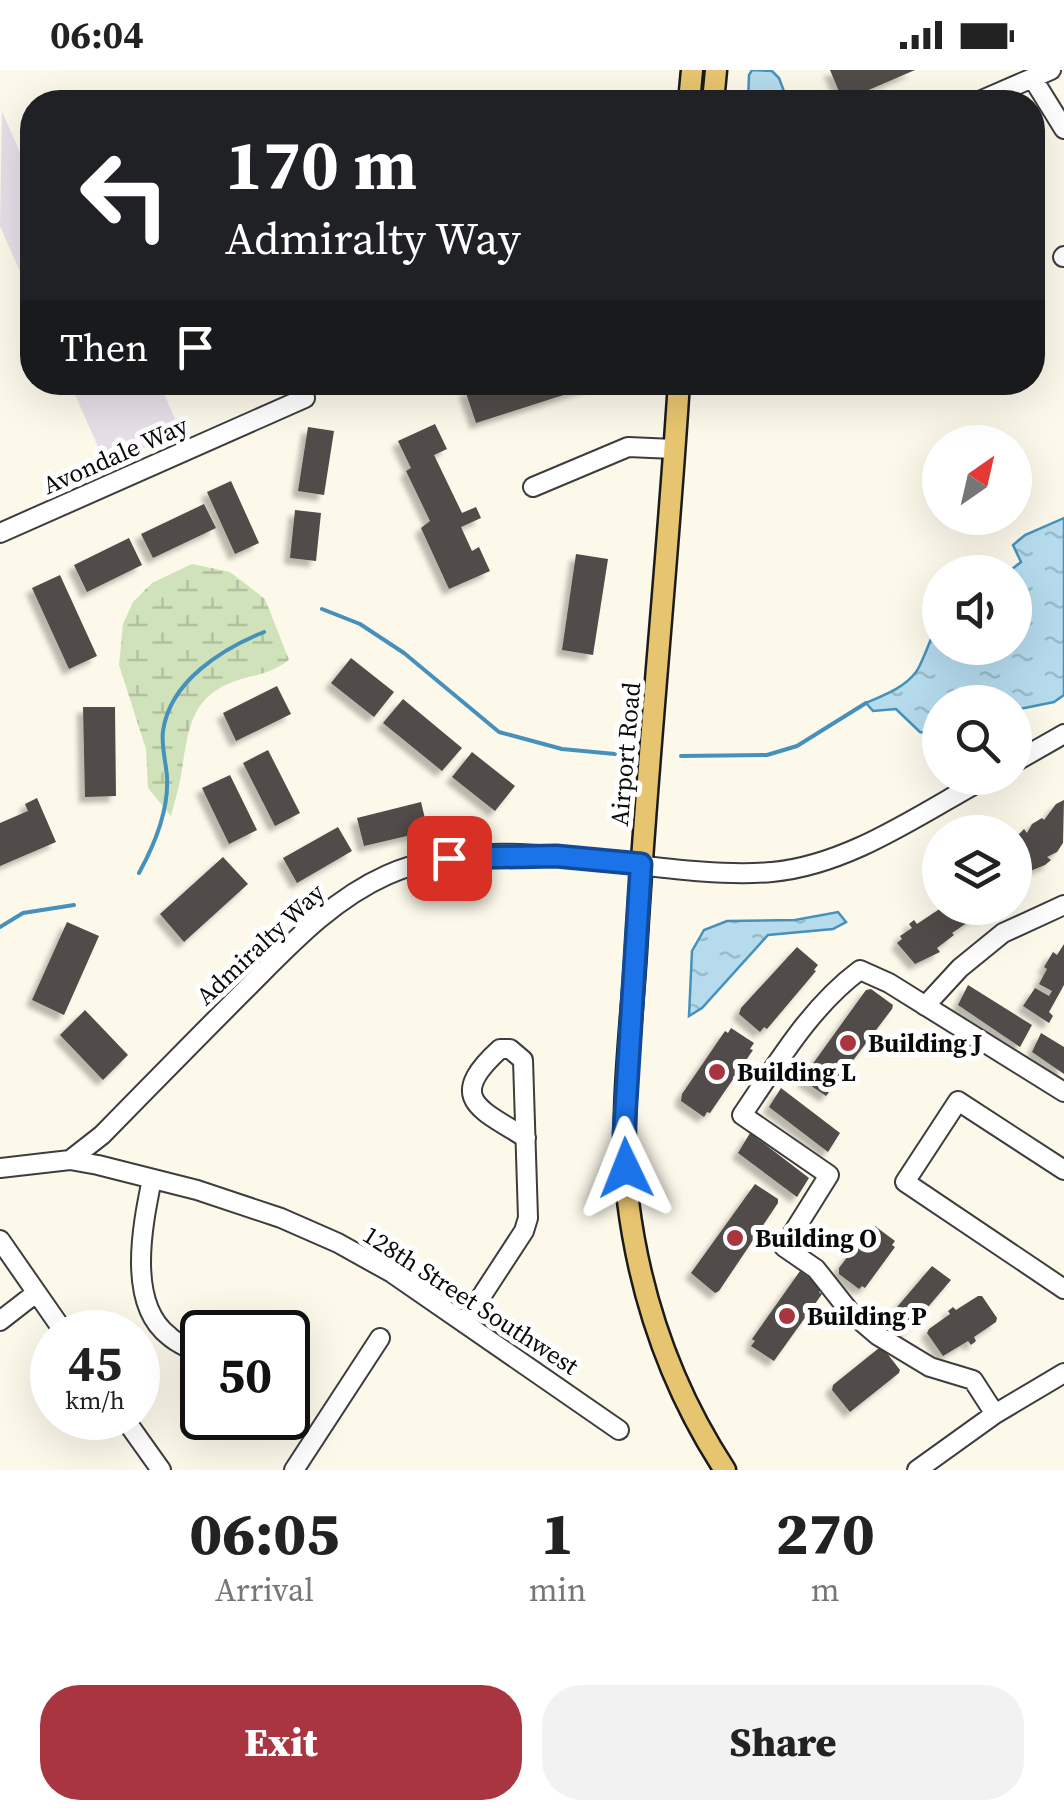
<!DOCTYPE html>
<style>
:root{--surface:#fff;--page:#f2f2f2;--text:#222;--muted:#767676;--accent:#a8353f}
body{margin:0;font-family:"Source Serif 4",serif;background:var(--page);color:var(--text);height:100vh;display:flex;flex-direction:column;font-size:38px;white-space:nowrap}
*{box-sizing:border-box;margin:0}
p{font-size:32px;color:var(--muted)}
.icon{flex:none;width:55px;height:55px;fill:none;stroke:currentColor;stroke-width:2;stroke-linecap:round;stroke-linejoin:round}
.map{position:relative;height:1400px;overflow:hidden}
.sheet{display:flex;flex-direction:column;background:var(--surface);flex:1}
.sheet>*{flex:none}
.top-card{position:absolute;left:20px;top:20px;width:1025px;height:305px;border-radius:40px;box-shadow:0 10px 40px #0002;background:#202124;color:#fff;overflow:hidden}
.needle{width:65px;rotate:34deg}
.tools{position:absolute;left:922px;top:355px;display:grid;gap:20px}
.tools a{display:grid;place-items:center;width:110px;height:110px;border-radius:50%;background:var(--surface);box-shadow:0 10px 40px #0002;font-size:50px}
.speed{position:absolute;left:30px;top:1240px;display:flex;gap:20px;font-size:50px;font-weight:700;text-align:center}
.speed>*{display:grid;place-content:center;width:130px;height:130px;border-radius:50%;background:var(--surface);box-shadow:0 10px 40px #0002;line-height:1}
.speed small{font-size:25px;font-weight:400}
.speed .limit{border:5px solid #111;border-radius:15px;background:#fff;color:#111}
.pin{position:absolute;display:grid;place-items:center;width:85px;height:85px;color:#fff;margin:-42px;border-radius:20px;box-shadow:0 5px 15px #0006}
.me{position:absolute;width:110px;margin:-55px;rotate:358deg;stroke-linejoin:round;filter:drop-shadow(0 0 8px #0008)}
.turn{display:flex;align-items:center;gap:35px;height:210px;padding:0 40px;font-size:45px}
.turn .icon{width:130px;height:130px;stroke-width:2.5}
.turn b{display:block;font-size:70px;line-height:85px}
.then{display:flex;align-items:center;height:95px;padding:0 40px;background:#0003;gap:20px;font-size:38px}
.eta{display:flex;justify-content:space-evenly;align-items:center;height:170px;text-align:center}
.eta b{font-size:60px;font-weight:800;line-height:70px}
.button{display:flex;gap:20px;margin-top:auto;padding:20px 40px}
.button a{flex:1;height:115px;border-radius:40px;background:var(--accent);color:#fff;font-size:40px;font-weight:800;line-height:115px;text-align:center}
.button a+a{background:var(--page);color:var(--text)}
.status{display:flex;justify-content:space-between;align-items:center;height:70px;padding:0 50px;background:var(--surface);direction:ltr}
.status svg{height:28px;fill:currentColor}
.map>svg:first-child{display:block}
.industrial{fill:#e7dfe8}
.wetland{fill:url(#wetland-marsh)}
.water{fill:url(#water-ripples);stroke:#4691bb;stroke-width:2.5}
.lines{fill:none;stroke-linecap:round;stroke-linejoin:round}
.stream{stroke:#4691bb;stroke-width:4}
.building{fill:#514b48;filter:url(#shadow)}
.minor-casing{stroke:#3d3d3d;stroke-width:22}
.major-casing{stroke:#1b1b1b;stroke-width:25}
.minor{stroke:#fff;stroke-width:18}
.major{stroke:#e7c570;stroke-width:20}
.route-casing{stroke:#114b97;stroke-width:25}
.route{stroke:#1a73e8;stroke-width:18}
.poi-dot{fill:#a8353f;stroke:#fff;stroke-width:4}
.labels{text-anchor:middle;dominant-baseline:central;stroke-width:10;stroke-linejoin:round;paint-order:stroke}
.street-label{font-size:25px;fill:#0a0a0a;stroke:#fff}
.poi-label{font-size:25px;font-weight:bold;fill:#0a0a0a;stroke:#fff;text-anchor:start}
</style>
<div class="status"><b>06:04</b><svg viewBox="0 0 49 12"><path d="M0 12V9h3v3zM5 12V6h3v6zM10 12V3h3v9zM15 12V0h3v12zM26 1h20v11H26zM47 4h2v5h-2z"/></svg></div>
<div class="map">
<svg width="1064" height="1400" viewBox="0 0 1064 1400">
<defs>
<pattern id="wetland-marsh" width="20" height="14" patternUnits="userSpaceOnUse" patternTransform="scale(2.5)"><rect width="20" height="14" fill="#d0e2b9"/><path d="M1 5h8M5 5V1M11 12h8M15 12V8" fill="none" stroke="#b1c19e"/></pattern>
<pattern id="water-ripples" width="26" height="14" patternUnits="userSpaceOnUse" patternTransform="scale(2.5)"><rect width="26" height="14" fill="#b5dbed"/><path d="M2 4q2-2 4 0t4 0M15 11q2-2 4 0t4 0" fill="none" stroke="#9abbca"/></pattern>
<filter id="shadow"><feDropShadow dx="-6" dy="6" stdDeviation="2.5" flood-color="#0004"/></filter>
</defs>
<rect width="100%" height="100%" fill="#fcf8ea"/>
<path class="industrial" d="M2,41l30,69v119l-32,-73z
M70,313h89l22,49 -75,33z"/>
<path class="wetland" d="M192,494l38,8 35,27 24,61c-26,18 -34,13 -59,23 -40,16 -42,50 -48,86 -2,16 -7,31 -11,47l-23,-28 -2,-39 -27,-84 4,-41 10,-22 19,-19z"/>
<path class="water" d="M752,0l20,1 7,7 9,24h-40l1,-27z
M1064,448v177l-10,7 -39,8v-8h-75v34l-20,-4 -24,-23 -23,2 -7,-8c18,-8 38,-15 50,-31 6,-7 18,-43 24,-54v30h75v-76h-7l13,-10 -8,-17 12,-10z
M838,842l8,10 -13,7 -65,6 -66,73 -13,8 3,-65 12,-21 23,-9 68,-1z"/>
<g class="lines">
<path class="stream" d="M322,539l38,15 44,29 95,79 63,17 53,5
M681,686l86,-1 30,-9 69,-43
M139,803c16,-29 30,-62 28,-96 -1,-15 -6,-32 -4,-46 7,-50 59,-82 101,-99
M0,857l23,-14 51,-8"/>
</g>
<path class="building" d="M830,0h85l-72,31z
M490,312h111v1l-125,40 -11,-33z
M435,354l12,25 -13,6 28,58 14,-6 5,11 -20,9 11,24 7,-4 11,24 -41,18 -28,-61 9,-7 -24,-50 5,-3 -13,-27z
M308,357l26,4 -10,64 -26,-4z
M231,411l28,62 -24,11 -28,-62z
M204,434l12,24 -63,30 -12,-24z
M295,440l26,3 -5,48 -26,-3z
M129,468l13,27 -55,27 -13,-27z
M576,484l32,5 -15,96 -31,-5z
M60,505l37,81 -28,13 -37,-81z
M351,588l43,34 -20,25 -43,-34z
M277,616l14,28 -55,27 -13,-28z
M403,629l59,49 -20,23 -59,-48z
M83,637h32l1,89 -31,1z
M268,680l32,63 -25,13 -32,-63z
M472,682l43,34 -20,25 -43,-34z
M230,705l27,55 -28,14 -27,-56z
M37,728l19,44 -56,24v-43l28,-12 -3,-7z
M1064,730l-1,43 -6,9 -10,5 4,3 -6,5 -20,8 -10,-11v-24l9,-9 3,4 5,-9 10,-6 2,2 12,-16z
M421,732l7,29 -64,15 -7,-28z
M338,757l14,24 -55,32 -14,-25z
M223,787l25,27 -64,58 -24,-28z
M941,838h47l-6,4 3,3 -5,4 -3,-3 -25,17 2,2 -17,13 3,4 -25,12 -18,-21 5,-4 -2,-3 12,-8 -3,-4 5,-4 3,4z
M67,852l32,14 -35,79 -32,-15z
M1064,874v41l-15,27 4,4 -4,7 -26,-17 12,-18 14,8 3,-5 -13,-7 8,-15 -3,-2 9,-15 4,3z
M797,877l21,18 -4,5 2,1 -49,58 -3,-2 -4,5 -21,-18 2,-6z
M968,915l64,40 -12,22 -62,-42z
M871,919l22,16 -1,4 -66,87 -22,-15v-5l62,-86z
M85,940l43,45 -25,25 -43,-45z
M731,958l23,15 -4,6 3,1 -43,63 -3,-1 -3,5 -23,-16 1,-7 43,-63 3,2z
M1041,963l23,14v27l-32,-22z
M781,1018l59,45 -12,19 -59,-45z
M750,1063l59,45 -12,19 -59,-44z
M755,1114l23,15v4l-59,88 -4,2 -24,-20z
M875,1156l20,15 -3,4 3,2 -30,41 -3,-2 -3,3 -20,-15v-6l30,-40 3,2z
M932,1196l19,14 -46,54 -19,-14z
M800,1201l23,16 -4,5 3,2 -48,67 -23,-15 4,-5 -3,-2z
M978,1226h4l15,22 -1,4 -22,15 2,4 -5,4 -3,-4 -25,15 -16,-23 2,-4 21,-15 -2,-3 5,-4 3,3z
M879,1278h4l17,22 -1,3 -49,39 -18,-22 1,-5z"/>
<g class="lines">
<g class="minor-casing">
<path id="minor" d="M1033,9l31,50
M977,32l74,-32
M1063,187l1,-1
M533,417l95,-40 46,2
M0,463l305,-135
M1015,692l49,-28
M925,936l35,-38 43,-35 61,-28
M70,1090l32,-25c48,-49 96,-98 144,-146 43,-43 85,-89 141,-114 112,-51 267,7 385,-3 77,-7 148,-58 214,-94
M0,1098l70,-8 28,5 99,25 84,28 57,25 54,30 227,157
M1064,1100l-106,-69 -53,81 159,107
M152,1109c-9,44 -26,124 17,157 7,7 18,11 27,16
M0,1170l64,92
M0,1251l36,-28
M464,1253l60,-92 4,-13 -5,-158 -13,-11h-10c-55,50 -20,60 26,89
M995,1344l-22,-34 -43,-13 -53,-32 -27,-23 -34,-43 -32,-22 45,-72 -87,-60c35,-51 68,-108 118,-145l29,13 175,109
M124,1348l37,52
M294,1400l86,-132
M917,1400l78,-56 69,-41"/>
</g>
<g class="major-casing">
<path id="major" d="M689,32l3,-32
M713,32l3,-32
M679,312c-12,190 -32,379 -43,569 -5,82 -17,167 -8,250 12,96 44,188 97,269"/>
</g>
<use href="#minor" class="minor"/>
<use href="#major" class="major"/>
</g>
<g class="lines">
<g class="route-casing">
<path id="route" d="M449,788l107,-2 85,8 -17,270 2,34"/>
</g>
<use href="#route" class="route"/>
</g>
<g class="poi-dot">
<circle cx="848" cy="973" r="10"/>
<circle cx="717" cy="1002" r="10"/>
<circle cx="735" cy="1168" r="10"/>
<circle cx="787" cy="1246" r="10"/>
</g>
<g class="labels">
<g class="street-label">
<text transform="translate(115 385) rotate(-24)">Avondale Way</text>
<text transform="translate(625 684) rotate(-85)">Airport Road</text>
<text transform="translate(260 874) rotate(-43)">Admiralty Way</text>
<text transform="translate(471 1230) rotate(33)">128th Street Southwest</text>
</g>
<g class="poi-label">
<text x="868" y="973">Building J</text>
<text x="737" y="1002">Building L</text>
<text x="755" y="1168">Building O</text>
<text x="807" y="1246">Building P</text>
</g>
</g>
</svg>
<div class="tools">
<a><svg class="needle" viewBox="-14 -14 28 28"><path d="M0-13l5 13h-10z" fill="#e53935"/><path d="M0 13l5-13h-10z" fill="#767676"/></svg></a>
<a><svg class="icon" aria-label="sound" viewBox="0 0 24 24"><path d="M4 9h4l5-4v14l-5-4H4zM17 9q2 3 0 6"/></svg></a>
<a><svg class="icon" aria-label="search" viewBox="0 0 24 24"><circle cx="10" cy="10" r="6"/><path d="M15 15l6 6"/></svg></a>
<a><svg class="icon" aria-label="layers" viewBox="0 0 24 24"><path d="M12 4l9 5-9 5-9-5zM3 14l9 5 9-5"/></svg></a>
</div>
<div class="speed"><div>45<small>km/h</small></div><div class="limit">50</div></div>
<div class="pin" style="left:449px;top:788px;background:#d93025"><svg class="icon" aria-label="arrive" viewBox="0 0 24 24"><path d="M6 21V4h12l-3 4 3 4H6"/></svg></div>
<svg class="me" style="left:626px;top:1098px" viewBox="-20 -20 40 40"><path d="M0-17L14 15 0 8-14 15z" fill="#1a73e8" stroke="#fff" stroke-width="4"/></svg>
<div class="top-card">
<div class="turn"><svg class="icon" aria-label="left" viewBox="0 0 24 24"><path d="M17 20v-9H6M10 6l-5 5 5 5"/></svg><div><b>170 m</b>Admiralty Way</div></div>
<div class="then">Then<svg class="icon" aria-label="arrive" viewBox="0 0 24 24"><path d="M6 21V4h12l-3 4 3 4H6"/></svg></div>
</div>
</div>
<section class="sheet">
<div class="eta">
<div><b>06:05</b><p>Arrival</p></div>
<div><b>1</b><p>min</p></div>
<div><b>270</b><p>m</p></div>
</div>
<div class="button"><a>Exit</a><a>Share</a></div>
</section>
